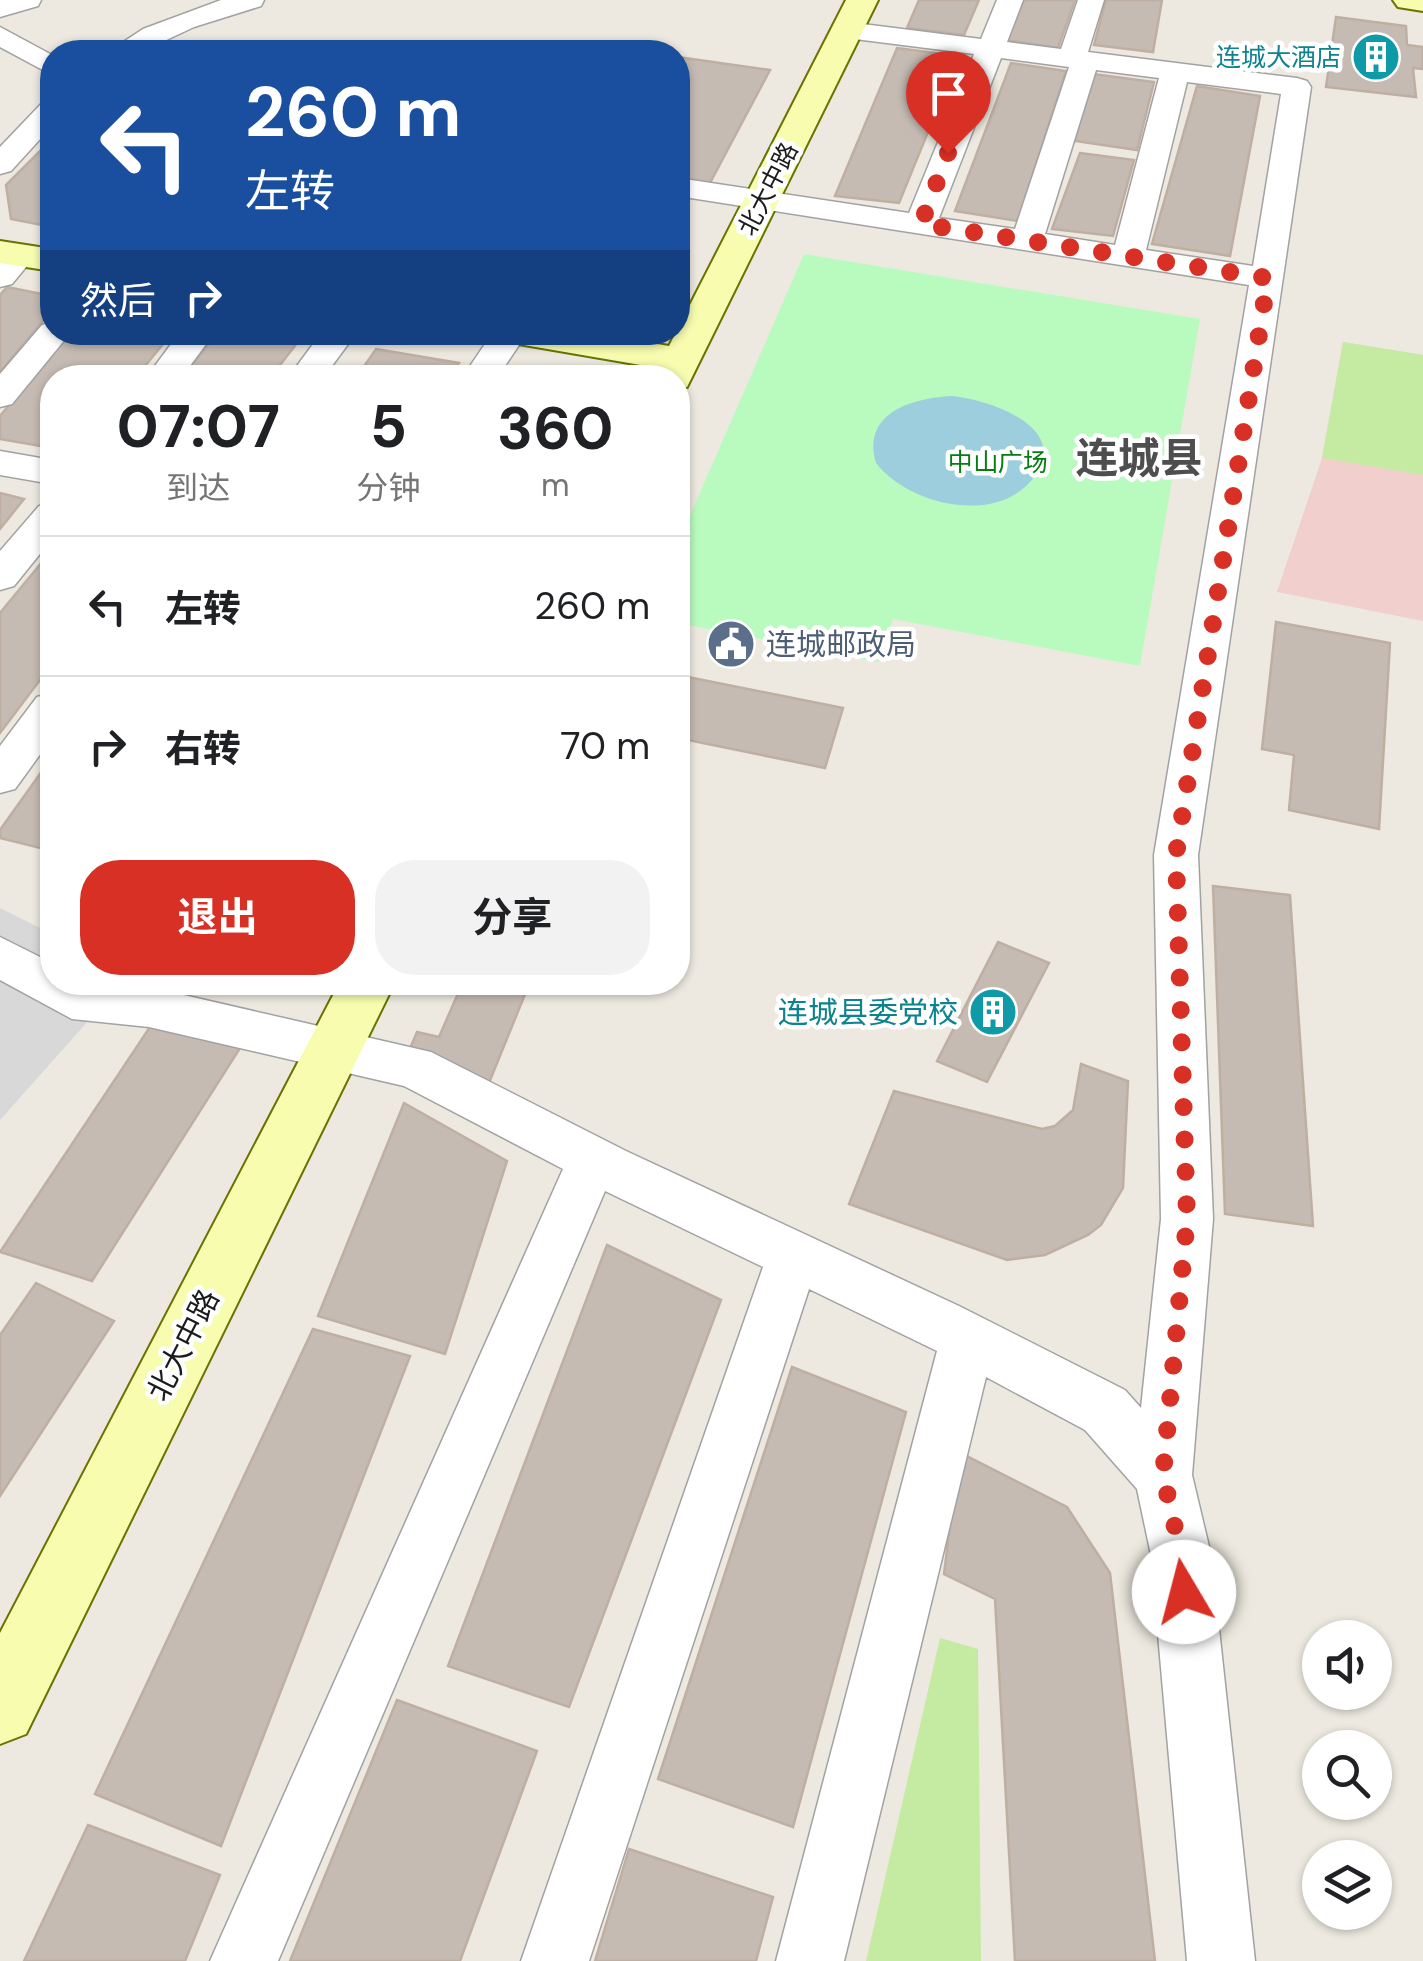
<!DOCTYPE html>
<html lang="zh">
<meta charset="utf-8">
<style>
:root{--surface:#fff;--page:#f2f2f2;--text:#202124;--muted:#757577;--line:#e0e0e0;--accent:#d93025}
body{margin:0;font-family:"DM Sans","Noto Sans SC",sans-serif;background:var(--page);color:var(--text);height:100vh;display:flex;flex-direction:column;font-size:38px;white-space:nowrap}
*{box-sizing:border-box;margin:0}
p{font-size:32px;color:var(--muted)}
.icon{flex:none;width:55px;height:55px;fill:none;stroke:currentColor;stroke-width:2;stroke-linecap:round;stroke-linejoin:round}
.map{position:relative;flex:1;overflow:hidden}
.side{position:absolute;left:40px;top:365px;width:650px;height:630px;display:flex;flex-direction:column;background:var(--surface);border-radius:40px;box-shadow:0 2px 8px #0004}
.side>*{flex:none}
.banner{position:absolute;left:40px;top:40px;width:650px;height:305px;border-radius:40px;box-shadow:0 2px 8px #0004;background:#1a4fa0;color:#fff;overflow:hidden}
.controls{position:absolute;left:1302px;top:1620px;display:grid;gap:20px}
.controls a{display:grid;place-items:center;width:90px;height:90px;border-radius:50%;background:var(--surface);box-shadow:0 2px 8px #0004;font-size:50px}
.pin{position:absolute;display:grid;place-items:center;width:85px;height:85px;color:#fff;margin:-102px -42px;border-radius:50% 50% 50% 0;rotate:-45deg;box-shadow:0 0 10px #0007}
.pin .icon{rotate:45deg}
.me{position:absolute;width:110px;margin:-55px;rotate:352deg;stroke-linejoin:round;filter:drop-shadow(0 0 8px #0008)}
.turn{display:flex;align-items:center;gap:35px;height:210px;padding:0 40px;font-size:45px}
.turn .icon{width:130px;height:130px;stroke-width:2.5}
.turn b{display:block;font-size:70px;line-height:85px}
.then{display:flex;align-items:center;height:95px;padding:0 40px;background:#0003;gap:20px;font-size:38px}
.eta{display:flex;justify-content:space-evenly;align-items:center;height:170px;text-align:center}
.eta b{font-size:60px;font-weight:700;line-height:70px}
.primary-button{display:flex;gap:20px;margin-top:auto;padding:20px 40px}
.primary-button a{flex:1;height:115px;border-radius:40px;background:var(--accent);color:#fff;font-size:40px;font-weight:700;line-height:115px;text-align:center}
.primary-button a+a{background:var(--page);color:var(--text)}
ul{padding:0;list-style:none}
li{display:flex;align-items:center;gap:30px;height:140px;padding:0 40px;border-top:2px solid var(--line)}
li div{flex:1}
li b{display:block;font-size:38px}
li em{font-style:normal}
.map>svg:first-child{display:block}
.residential{fill:#d9d8d8}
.commercial{fill:#f0cfcd}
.grass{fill:#c5eba2}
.park{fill:#b9fbbf}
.water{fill:#9dcede}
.building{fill:#c5bbb3;stroke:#bfafa2;stroke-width:2.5}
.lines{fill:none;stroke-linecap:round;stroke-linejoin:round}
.street-casing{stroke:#a2a2a2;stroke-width:3}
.secondary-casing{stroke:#667400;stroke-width:4}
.street{fill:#fff;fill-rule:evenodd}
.secondary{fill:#f7fcaf;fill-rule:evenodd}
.route{stroke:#d93025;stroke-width:18;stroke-dasharray:0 32.4}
.labels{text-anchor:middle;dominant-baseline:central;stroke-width:9;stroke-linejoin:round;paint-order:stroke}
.far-culture-label{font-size:25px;fill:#0d838f;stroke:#fff;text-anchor:end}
.far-street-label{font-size:25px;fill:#1b1b1b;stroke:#fff}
.far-park-label{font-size:25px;fill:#067c12;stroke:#fff}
.service-label{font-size:30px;fill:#4e5e75;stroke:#fff;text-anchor:start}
.culture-label{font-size:30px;fill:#0d838f;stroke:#fff;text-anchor:end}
.street-label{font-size:30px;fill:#1b1b1b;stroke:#fff}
.far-town-label{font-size:42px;font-weight:bold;fill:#4e4e4e;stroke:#fff}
</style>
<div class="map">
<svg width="1423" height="1961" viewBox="0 0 1423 1961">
<rect width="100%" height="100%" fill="#ede9e0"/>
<path class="residential" d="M0,908l52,26v48l70,1 -122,137z"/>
<path class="commercial" d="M1343,342l80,13v266l-146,-29 45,-134z"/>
<path class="grass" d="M1343,342l80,13v120l-101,-17z
M940,1638l38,11 3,312h-115z"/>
<path class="park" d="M804,254l396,65 -60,347 -247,-47 -15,43 -200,-39v-80z"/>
<path class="water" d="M952,396c34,3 119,30 83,80 -37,51 -127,29 -159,-13 -15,-50 36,-65 76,-67z"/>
<path class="building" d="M919,0h60l-15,35 -57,-7z
M1024,0h51l-17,48 -51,-8z
M1106,0h56l-9,52 -59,-7z
M1336,17l70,9 1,19 16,2v22l-10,-1 3,29 -90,-10z
M897,48l62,8 -60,147 -64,-7z
M678,57l92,13 -60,113 -32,-5z
M1011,63l55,8 -48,150 -63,-10z
M1093,74l61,8 -17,68 -68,-10z
M1197,86l63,10 -30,160 -78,-12z
M52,139v88l-41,-8 -5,-34z
M1080,153l54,7 -21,76 -61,-7z
M7,287l45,9v14l-52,62v-77z
M70,332h103l-38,46h-83v70l-52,-9v-23z
M218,332h21l58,11 -27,35h-88z
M376,349l83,14 -10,15h-93z
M0,493l24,6 -24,30z
M52,550v114l-52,69v-120z
M1276,622l114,21 -11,186 -90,-19 5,-55 -32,-6z
M678,675l165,33 -18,60 -147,-30z
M52,757v94l-52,-13v-8z
M1213,886l77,9 23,331 -88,-12z
M998,942l51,21 -62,119 -50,-21z
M463,982h67l-48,118 -85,-21 20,-47 22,5z
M174,991l82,32 -164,258 -92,-29z
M1081,1064l47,17 -5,107 -22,37 -13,10 -43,20 -38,5 -158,-56 45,-113 148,38 13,-3 18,-16z
M404,1103l103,58 -62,193 -127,-38z
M607,1245l114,55 -152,407 -121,-41z
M36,1283l78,38 -114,175v-161z
M313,1329l97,27 -189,490 -126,-52z
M792,1367l114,45 -113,415 -135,-48z
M959,1452l108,55 43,66 45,388h-140l-20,-362 -51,-25z
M397,1700l140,51 -77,210h-170z
M88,1825l132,50 -35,86h-161z
M629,1849l144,48 -17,64h-161z"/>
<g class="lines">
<g class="street-casing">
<path id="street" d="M0,0h41l-3,6 -38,11z
M221,0h43l-3,6 -67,21 -53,25h-33l35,-23z
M997,0h26l-16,42 54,7 17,-49h26l-16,52 209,26 10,3 4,6 -113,768 15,364 -21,256 19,80 44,406h-68l-36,-406 -14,-66 -52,-59 -99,-53 -142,584h-68l161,-610 -128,-62 -220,672h-68l242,-694 -158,-76 -327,770h-68l353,-792 -159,-83 -255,-59 -77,-8 -72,-39v-43l52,26v19l97,5 282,65 195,99 333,155 166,84 16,18 20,-189 -7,-364 95,-570 -571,-89v-18l231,35 65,-159 -127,-16 -14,-8 14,-8 134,17zM1001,58l68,9 -54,162 -76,-11zM1096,70l63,8 -44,167 -70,-11zM1187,82l94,12 -28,172 -107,-16z
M0,27l52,28v20l-52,-28z
M52,100v26l-41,45 -11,3v-27l42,-44z
M20,245l11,3 5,7 -24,29 -12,3v-30l9,-9z
M52,322v10h19l-59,72 -12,3v-33l42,-49z
M180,332h35l-34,46h-35z
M322,332h35l-34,46h-35z
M493,332l34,1 -30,45h-35z
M0,451l52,9v24l-52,-9z
M52,503v36l-38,47 -14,4v-39l39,-45z
M52,693v45l-37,51 -15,4v-47l37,-49z"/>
</g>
<g class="secondary-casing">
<path id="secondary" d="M846,0h32l-191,387 -9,2v-11h-25l5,-10 -163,-28 -5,-8h96l83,14z
M1393,0h30v11l-25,-4z
M0,241l52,8v22l-52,-8z
M340,982h55l-369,752 -26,10v-111z"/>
</g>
<use href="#street" class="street"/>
<use href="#secondary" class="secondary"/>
</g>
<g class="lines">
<path class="route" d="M948,153l-27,71 347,54 -92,577 11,364 -24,256 18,79 3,38"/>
</g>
<defs>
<g id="building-disc" transform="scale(2.5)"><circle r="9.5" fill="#0f9aa8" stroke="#fff"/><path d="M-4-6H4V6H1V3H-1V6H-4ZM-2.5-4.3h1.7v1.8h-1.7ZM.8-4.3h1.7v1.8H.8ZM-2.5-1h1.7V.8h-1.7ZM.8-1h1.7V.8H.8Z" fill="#fff"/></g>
<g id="civic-disc" transform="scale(2.5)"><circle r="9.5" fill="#5c6f8a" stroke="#fff"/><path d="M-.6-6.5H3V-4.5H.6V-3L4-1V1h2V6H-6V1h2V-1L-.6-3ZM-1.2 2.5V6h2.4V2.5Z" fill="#fff"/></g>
</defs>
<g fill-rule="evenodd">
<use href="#building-disc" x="1376" y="57"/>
<use href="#civic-disc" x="731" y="644"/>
<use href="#building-disc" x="993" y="1012"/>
</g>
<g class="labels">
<g class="far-culture-label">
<text x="1341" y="57">连城大酒店</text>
</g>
<g class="far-street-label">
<text transform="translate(768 189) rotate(-63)">北大中路</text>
</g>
<g class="far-park-label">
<text x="998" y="462">中山广场</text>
</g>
<g class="service-label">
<text x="766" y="644">连城邮政局</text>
</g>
<g class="culture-label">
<text x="958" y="1012">连城县委党校</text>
</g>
<g class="street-label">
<text transform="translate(183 1345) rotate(-63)">北大中路</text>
</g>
<g class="far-town-label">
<text x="1139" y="458">连城县</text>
</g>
</g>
</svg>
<div class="controls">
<a><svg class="icon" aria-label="sound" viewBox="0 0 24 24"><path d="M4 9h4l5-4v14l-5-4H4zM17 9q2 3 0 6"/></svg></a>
<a><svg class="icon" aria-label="search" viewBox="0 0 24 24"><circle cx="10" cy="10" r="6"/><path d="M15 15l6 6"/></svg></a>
<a><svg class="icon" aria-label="layers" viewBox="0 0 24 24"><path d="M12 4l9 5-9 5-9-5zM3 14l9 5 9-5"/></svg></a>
</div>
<div class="pin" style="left:948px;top:153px;background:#d93025"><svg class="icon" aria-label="arrive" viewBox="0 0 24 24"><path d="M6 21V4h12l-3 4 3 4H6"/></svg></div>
<svg class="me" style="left:1184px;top:1592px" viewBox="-20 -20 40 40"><circle r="19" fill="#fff"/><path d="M0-13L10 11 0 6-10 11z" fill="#d93025"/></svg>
<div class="banner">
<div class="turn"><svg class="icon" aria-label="left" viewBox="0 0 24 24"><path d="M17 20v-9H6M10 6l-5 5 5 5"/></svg><div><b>260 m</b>左转</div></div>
<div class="then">然后<svg class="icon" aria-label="right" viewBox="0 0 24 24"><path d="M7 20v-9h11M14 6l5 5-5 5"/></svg></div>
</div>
<section class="side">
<div class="eta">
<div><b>07:07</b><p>到达</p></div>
<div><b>5</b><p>分钟</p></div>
<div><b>360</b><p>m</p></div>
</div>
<ul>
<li><svg class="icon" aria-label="left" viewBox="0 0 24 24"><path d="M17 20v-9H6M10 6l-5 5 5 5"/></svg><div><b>左转</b></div><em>260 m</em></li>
<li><svg class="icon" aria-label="right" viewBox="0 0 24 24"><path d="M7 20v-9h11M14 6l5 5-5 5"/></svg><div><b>右转</b></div><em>70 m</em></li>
</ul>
<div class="primary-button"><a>退出</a><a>分享</a></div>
</section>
</div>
